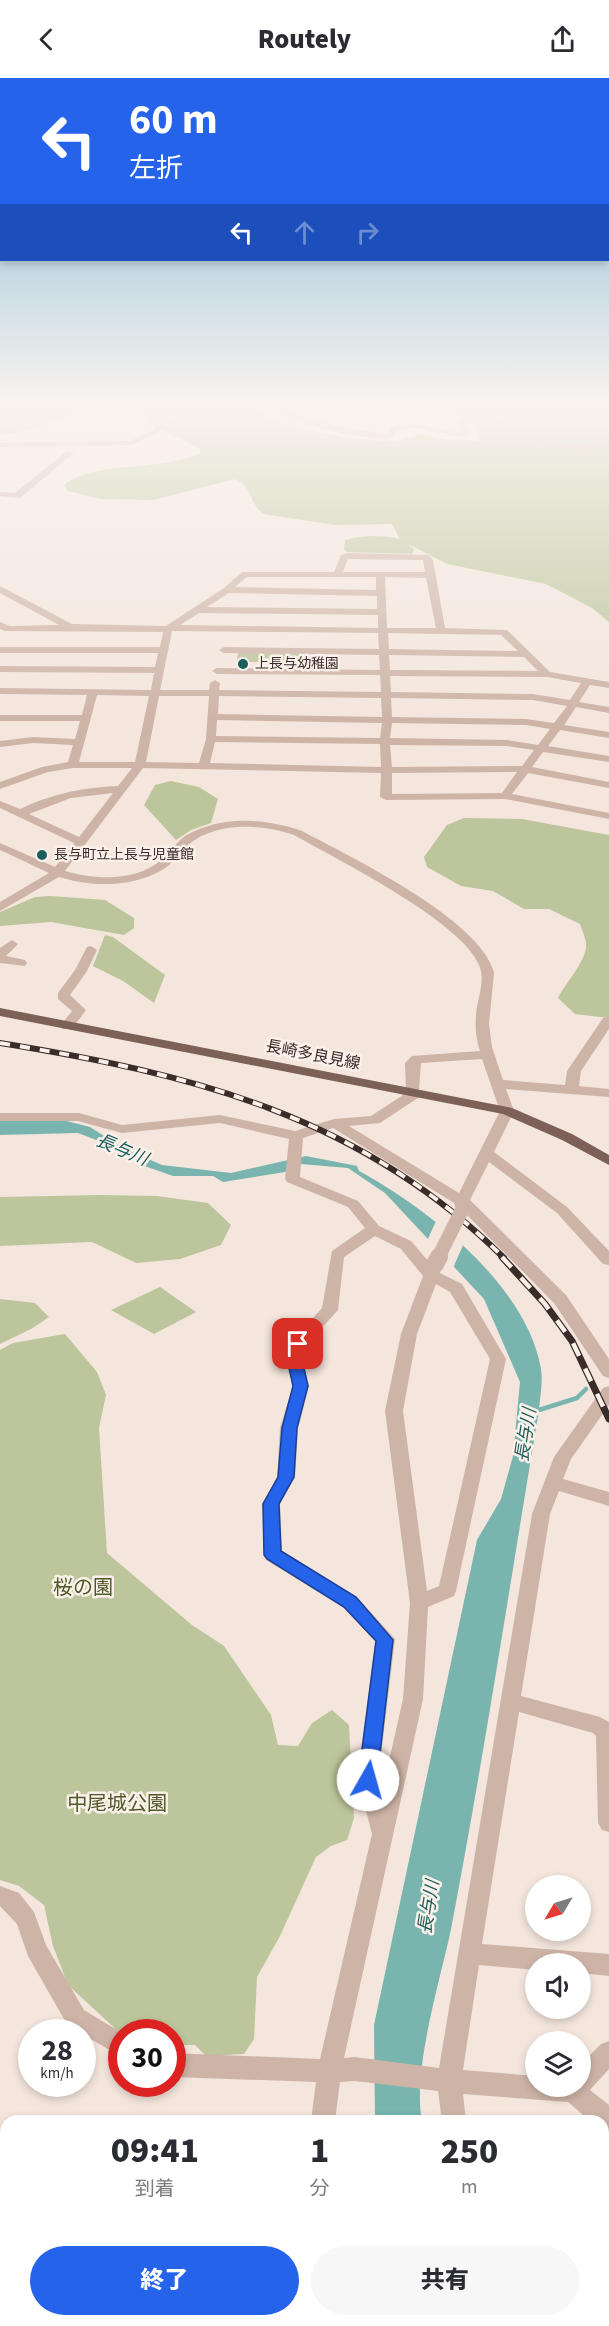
<!DOCTYPE html>
<html lang="ja">
<meta charset="utf-8">
<style>
:root{--surface:#fff;--page:#f7f7f7;--text:#2b2b33;--muted:#7c7c81;--accent:#2563eb}
body{margin:0;font-family:"Source Sans 3","Noto Sans JP",sans-serif;background:var(--page);color:var(--text);height:100vh;display:flex;flex-direction:column;font-size:22px;white-space:nowrap}
*{box-sizing:border-box;margin:0}
p{font-size:20px;color:var(--muted)}
.icon{flex:none;width:33px;height:33px;fill:none;stroke:currentColor;stroke-width:2;stroke-linecap:round;stroke-linejoin:round}
.map{position:relative;flex:1;overflow:hidden}
.sheet{position:absolute;left:0px;top:2037px;width:609px;height:212px;display:flex;flex-direction:column;background:var(--surface);border-radius:18px 18px 0 0;box-shadow:0 3px 9px #0003}
.sheet>*{flex:none}
.top-card{position:absolute;left:0px;top:0px;width:609px;height:183px;box-shadow:0 3px 9px #0003;background:#2563eb;color:#fff;overflow:hidden}
.needle{width:39px;rotate:232deg}
.controls{position:absolute;left:525px;top:1797px;display:grid;gap:12px}
.controls a{display:grid;place-items:center;width:66px;height:66px;border-radius:50%;background:var(--surface);box-shadow:0 3px 9px #0003;font-size:30px}
.speed{position:absolute;left:18px;top:1941px;display:flex;gap:12px;font-size:30px;font-weight:700;text-align:center}
.speed>*{display:grid;place-content:center;width:78px;height:78px;border-radius:50%;background:var(--surface);box-shadow:0 3px 9px #0003;line-height:1}
.speed small{font-size:15px;font-weight:400}
.speed .limit{border:9px solid #d22;background:#fff;color:#111}
.pin{position:absolute;display:grid;place-items:center;width:51px;height:51px;color:#fff;margin:-26px;border-radius:12px;box-shadow:0 3px 9px #0006}
.me{position:absolute;width:66px;margin:-33px;rotate:7deg;stroke-linejoin:round;filter:drop-shadow(0 0 4px #0008)}
.turn{display:flex;align-items:center;gap:21px;height:126px;padding:0 30px;font-size:27px}
.turn .icon{width:78px;height:78px;stroke-width:2.5}
.turn b{display:block;font-size:42px;line-height:51px}
.lanes{display:flex;align-items:center;height:57px;padding:0 30px;background:#0003;justify-content:center;gap:30px;direction:ltr}
.lanes .off{opacity:.35}
.eta{display:flex;justify-content:space-evenly;align-items:center;height:102px;text-align:center}
.eta b{font-size:36px;font-weight:800;line-height:42px}
.cta{display:flex;gap:12px;margin-top:auto;padding:12px 30px}
.cta a{flex:1;height:69px;border-radius:36px;background:var(--accent);color:#fff;font-size:24px;font-weight:800;line-height:69px;text-align:center}
.cta a+a{background:var(--page);color:var(--text)}
header{display:flex;justify-content:space-between;align-items:center;height:78px;padding:0 30px;background:var(--surface);font-size:27px;font-weight:800}
.map>svg:first-child{display:block}
.green{fill:#bcc59b}
.water{fill:#79b4af}
.pier{fill:#f4e6dd}
.lines{fill:none;stroke-linecap:round;stroke-linejoin:round}
.stream{stroke:#79b4af;stroke-width:4.5}
.minor{fill:#ceb4a7;fill-rule:evenodd}
.major{fill:#7d6058;fill-rule:evenodd}
.rail-far1-casing{stroke:#3a2c28;stroke-width:6}
.rail-casing{stroke:#3a2c28;stroke-width:7}
.rail-far1{stroke:#fbf1ea;stroke-width:4;stroke-dasharray:10;stroke-linecap:butt}
.rail{stroke:#fbf1ea;stroke-width:4.5;stroke-dasharray:14;stroke-linecap:butt}
.minor-bridge-far1{stroke:#ceb4a7;stroke-width:14}
.minor-bridge{stroke:#ceb4a7;stroke-width:18}
.route{fill:#2563eb;stroke:#184099;stroke-width:1.5}
.poi-dot{fill:#1a5f5b;stroke:#fbf1ea;stroke-width:2}
.labels{text-anchor:middle;dominant-baseline:central;stroke-width:5;stroke-linejoin:round;paint-order:stroke}
.far-poi-label{font-size:14px;fill:#3a2c28;stroke:#fbf1ea;text-anchor:start}
.street-label{font-size:16px;fill:#3a2c28;stroke:#fbf1ea}
.water-label{font-size:18px;font-style:italic;fill:#1a5f5b;stroke:#fbf1ea}
.near-park-label{font-size:20px;fill:#4f5a2a;stroke:#fbf1ea}
</style>
<header><svg class="icon" aria-label="back" viewBox="0 0 24 24"><path d="M15 5l-7 7 7 7"/></svg>Routely<svg class="icon" aria-label="share" viewBox="0 0 24 24"><path d="M12 15V3M7 8l5-5 5 5M5 13v7h14v-7"/></svg></header>
<div class="map">
<svg width="609" height="2248" viewBox="0 0 609 2248">
<rect width="100%" height="100%" fill="#f4e6dd"/>
<path class="green" d="M0,328h104c-37,4 -66,26 -104,29z
M133,328h123l20,17 70,15 50,4 25,-8 20,5 39,2 -4,-15 -29,-20h162v216l-17,-14 -46,-24 -99,-20 -39,-20 6,5 -2,5 -65,-2 -3,-2 1,-10c17,-5 38,-5 55,-1l-8,-15 -57,1 -72,-11c-15,-13 -10,-27 -28,-35l-81,21 -54,-1 -32,-8 -4,-6c22,-19 72,-17 100,-22 12,-2 24,-5 36,-9v-5l-52,-26 1,-6 -4,-5z
M238,574l61,1 -1,9h-57l-4,-2z
M171,703l28,6 19,12 -7,24 -20,7 -15,10 -32,-35 11,-20z
M464,740l58,1 87,16v183l-34,-4 -17,-16c7,-15 30,-38 28,-55 -1,-6 -4,-13 -6,-19l-31,-15h-25l-31,-18 -32,-5 -34,-19 -3,-10 23,-32z
M50,818l55,4 29,18v10l-10,7 -73,-13 -51,4v-14l35,-15z
M105,857l8,2 52,38 -11,28 -31,-22 -30,-15z
M100,1117l57,1 51,7 23,22 -10,20 -41,14 -44,4 -44,-21 -92,4v-49z
M160,1209l36,25 -42,22 -43,-24z
M0,1221l35,4 14,14 -18,12 -31,15z
M65,1256l32,38 9,23 -7,33 8,125 85,72 32,21 47,69 7,30 20,1 14,-23 20,-13 17,15 5,93 -7,22 -16,6 -15,11 -36,79 -23,41 -3,62 -10,15 -38,2 -11,-11h-22l-1,-13 -51,2 -53,-49 -15,-39 -9,-41 -25,-19 -19,-6v-530l13,-7z"/>
<path class="water" d="M59,1041l31,8 33,21 39,17 69,8 75,-17 51,10 2,5c70,38 168,115 182,198 2,13 -1,28 -2,41 -29,173 -55,347 -88,519 -11,53 -39,141 -29,192h-47l-1,-96 103,-485 24,-41 12,-43 7,-74 -36,-83 -99,-106 -37,-25 -47,-4 -10,7 -68,11 -10,-6h-40l-34,-12 -35,-21 -26,-10 -78,2v-14z"/>
<path class="pier" d="M436,1143l28,22 -11,25 -26,-27z"/>
<g class="lines">
<path class="stream" d="M539,1332l38,-12 9,-9"/>
<path class="minor" d="M180,328h8l-32,28 -25,11 -131,2v-4l130,-2 21,-10z
M272,328c12,0 26,10 39,13 22,7 46,11 69,14l8,1 4,-8 24,-2 45,9 -3,-13c21,-12 79,18 103,24 12,3 25,1 37,1l4,2 -4,2 -38,-1 -68,-22 -22,-5 -4,1 4,11 -8,4 -46,-9 -19,2 -4,8c-28,3 -101,-13 -121,-32z
M67,373l7,2 -54,45 -20,-2v-4l15,1z
M349,475l79,2 5,5 12,68 62,2 43,42 59,10v6l-19,-3 -11,17 30,5v6l-33,-6 -12,18 45,7v6l-49,-8 -12,16 61,10v6l-66,-10 -11,15 77,15v6l-81,-15 -16,21 97,19v6l-104,-20 -119,1 -6,-3 1,-24 -238,-5 -78,103c30,9 72,11 97,-12 9,-7 14,-17 23,-23 36,-21 79,-18 117,-5 47,25 180,89 192,142l-5,51 3,23 11,33 62,5 2,-14 36,-53 6,-1v12l-28,42 -2,15 30,3v8l-103,-8 8,22 -20,41 73,55 42,44v14l-6,-1 -46,-51 -68,-51 -19,38 96,95 43,64v19l-6,-2 -49,-73 -88,-89 -9,-1 -3,-10 -121,-75 -30,10 -3,39 58,24 21,25 32,15 18,21 6,-3 6,1 2,4 -3,9 22,11 44,75 -50,232 -2,5 -26,11 -5,92 -79,359 11,-1 84,11 93,-554 22,-57 49,-69 6,-2v19l-38,54 -8,20 46,13v14l-50,-15 -9,23 -29,182 79,21 9,5v110l-7,-2 -4,-7 -2,-87 -3,-3 -74,-21 -37,232 127,10v22l-29,-3v-9h-44v6l-57,-5 -16,105 73,6v10h44v-21l21,-21 8,-3v28l-19,21 19,15v28l-6,-2v-10h-13l-22,-19 -105,-8 3,27h-24l-4,-30 -83,-10 -15,1 -5,39h-24l5,-39 -144,-5v-24l148,6 52,-225 -14,-54 17,-139 -32,-34 -77,-47 -2,-5 -2,-51 15,-27 3,-49 13,-42 -9,-36 38,-42 10,-57 33,-23 -17,-21 -61,-25 -2,-3 4,-40 -69,-16 -98,10 -44,-12h-78v-8h79l43,12 98,-10 75,16 39,-12 37,-3 35,-23 -1,-30 7,-7 68,-5c-4,-11 -5,-24 -4,-36 1,-16 10,-34 3,-50 -18,-44 -141,-105 -185,-130 -32,-11 -78,-14 -106,10 -9,8 -15,19 -26,25 -31,18 -70,17 -103,7l-59,34v-9l49,-29 -49,-23v-7l55,24 19,-24 -74,-35v-7l20,8c31,-15 64,-22 98,-23l14,-18h-59l-25,4 -48,17v-7l42,-15 26,-5 5,-17 -40,-2 -33,4v-6l33,-4 42,2 5,-18h-80v-6h82l5,-20 -87,-1v-6l151,2 3,-17 -154,-1v-6l155,1 3,-14h-158v-6h160l3,-15 -158,-1 -5,-2v-7l10,4 49,-1 -59,-32v-7l72,38 94,2 58,-38 18,-16h92l7,-17zM348,481l75,1 2,12h-82zM247,499h129v13l-141,-3zM385,499l41,1 10,50h-49zM229,515l148,3v13l-170,-2zM199,535l179,2v13l-198,-3zM172,553l206,2 1,16 -155,-2 -5,3 5,3 155,2 1,15 -163,-2 -5,3 5,3 163,1 1,17 -162,-2 1,-7 -5,-3 -5,3 -1,7h-49zM388,555l113,2 17,16 -129,-2zM389,577l135,2 14,14 -148,-1zM390,598l157,1 34,6 -11,17 -37,-6 -142,-2zM97,617l52,1 -14,66h-56zM159,618h50l-3,43 -7,24 -53,-1zM219,618l162,2 1,19 -164,-3zM391,620l142,2 34,6 -13,17 -28,-4 -134,-2zM217,642l165,3 -2,15 -164,-2zM392,645l134,2 24,4 -12,16 -31,-5 -117,-2zM215,664l165,2 1,23 -171,-4zM390,667l117,1 27,4 -12,16 -130,1zM517,694l-15,21 -110,1v-21zM113,715l-34,44 -50,-23 42,-16zM482,981l18,52 -41,82 -110,-67 31,-3 41,-27 2,-3 -4,-3 2,-27zM375,1158l26,13 22,27 -22,58 -16,77 25,192 -7,96 -21,93 -4,-12 17,-141 -38,-42 -75,-46 -2,-47 15,-27 3,-49 11,-42 -8,-35 37,-41 6,-53zM436,1206l14,8 40,67 -51,227 -12,5 -24,-180 14,-77z
M12,862l6,4 -12,12 19,4 2,3 -2,3 -25,-3v-15z
M91,868l6,4 -10,21 -17,24 16,15 -14,19h-10l-2,-3 12,-15 -14,-12v-6l17,-23 12,-23z
M0,1808l19,7 15,19 12,33 38,65 38,23v24l-54,-31 -40,-70 -11,-32 -17,-18z
M603,2223l6,1v24h-8l-8,-6h10z
M286,2242h26l-1,6h-26z
M385,2242h26l2,6h-26z
M499,2242h26l2,6h-26z"/>
<path class="major" d="M0,930l512,100 60,26 37,21v10l-47,-25 -59,-26 -503,-98z"/>
<g class="rail-far1-casing">
<path id="rail-far1" d="M0,965c193,31 361,73 504,215"/>
</g>
<g class="rail-casing">
<path id="rail" d="M502,1179l43,47 27,37 37,78"/>
</g>
<use href="#rail-far1" class="rail-far1"/>
<use href="#rail" class="rail"/>
<path class="minor-bridge-far1" d="M438,1180l24,-48"/>
<path class="minor-bridge" d="M435,1186l4,-7"/>
</g>
<linearGradient id="sky" x2="0" y2="1"><stop stop-color="#7bb4d1"/><stop offset="0.51" stop-color="#faf4f0"/><stop offset="1" stop-color="#faf4f0" stop-opacity="0"/></linearGradient>
<rect width="609" height="643" fill="url(#sky)"/>
<path class="route" d="M298,1261l7,5 -5,7 8,35 -11,42 -3,49 -15,27 2,47 75,46 37,43 -16,140 -3,6 -6,2 -7,-2 -3,-6 18,-139 -32,-34 -77,-48 -3,-4 -1,-51 15,-27 4,-49 11,-42 -8,-36 8,-10z"/>
<g class="poi-dot">
<circle cx="243" cy="586" r="6"/>
<circle cx="42" cy="777" r="6"/>
</g>
<g class="labels">
<g class="far-poi-label">
<text x="255" y="586">上長与幼稚園</text>
<text x="54" y="777">長与町立上長与児童館</text>
</g>
<g class="street-label">
<text transform="translate(313 977) rotate(11)">長崎多良見線</text>
</g>
<g class="water-label">
<text transform="translate(122 1072) rotate(23)">長与川</text>
<text transform="translate(526 1357) rotate(-81)">長与川</text>
<text transform="translate(429 1829) rotate(-81)">長与川</text>
</g>
<g class="near-park-label">
<text x="83" y="1510">桜の園</text>
<text x="117" y="1726">中尾城公園</text>
</g>
</g>
</svg>
<div class="controls">
<a><svg class="needle" viewBox="-14 -14 28 28"><path d="M0-13l5 13h-10z" fill="#e53935"/><path d="M0 13l5-13h-10z" fill="#7c7c81"/></svg></a>
<a><svg class="icon" aria-label="sound" viewBox="0 0 24 24"><path d="M4 9h4l5-4v14l-5-4H4zM17 9q2 3 0 6"/></svg></a>
<a><svg class="icon" aria-label="layers" viewBox="0 0 24 24"><path d="M12 4l9 5-9 5-9-5zM3 14l9 5 9-5"/></svg></a>
</div>
<div class="speed"><div>28<small>km/h</small></div><div class="limit">30</div></div>
<div class="pin" style="left:298px;top:1266px;background:#d93025"><svg class="icon" aria-label="arrive" viewBox="0 0 24 24"><path d="M6 21V4h12l-3 4 3 4H6"/></svg></div>
<svg class="me" style="left:368px;top:1702px" viewBox="-20 -20 40 40"><circle r="19" fill="#fff"/><path d="M0-13L10 11 0 6-10 11z" fill="#2563eb"/></svg>
<div class="top-card">
<div class="turn"><svg class="icon" aria-label="left" viewBox="0 0 24 24"><path d="M17 20v-9H6M10 6l-5 5 5 5"/></svg><div><b>60 m</b>左折</div></div>
<div class="lanes"><svg class="icon" aria-label="left" viewBox="0 0 24 24"><path d="M17 20v-9H6M10 6l-5 5 5 5"/></svg><svg class="icon off" aria-label="ahead" viewBox="0 0 24 24"><path d="M12 20V5M6 11l6-6 6 6"/></svg><svg class="icon off" aria-label="right" viewBox="0 0 24 24"><path d="M7 20v-9h11M14 6l5 5-5 5"/></svg></div>
</div>
<section class="sheet">
<div class="eta">
<div><b>09:41</b><p>到着</p></div>
<div><b>1</b><p>分</p></div>
<div><b>250</b><p>m</p></div>
</div>
<div class="cta"><a>終了</a><a>共有</a></div>
</section>
</div>
